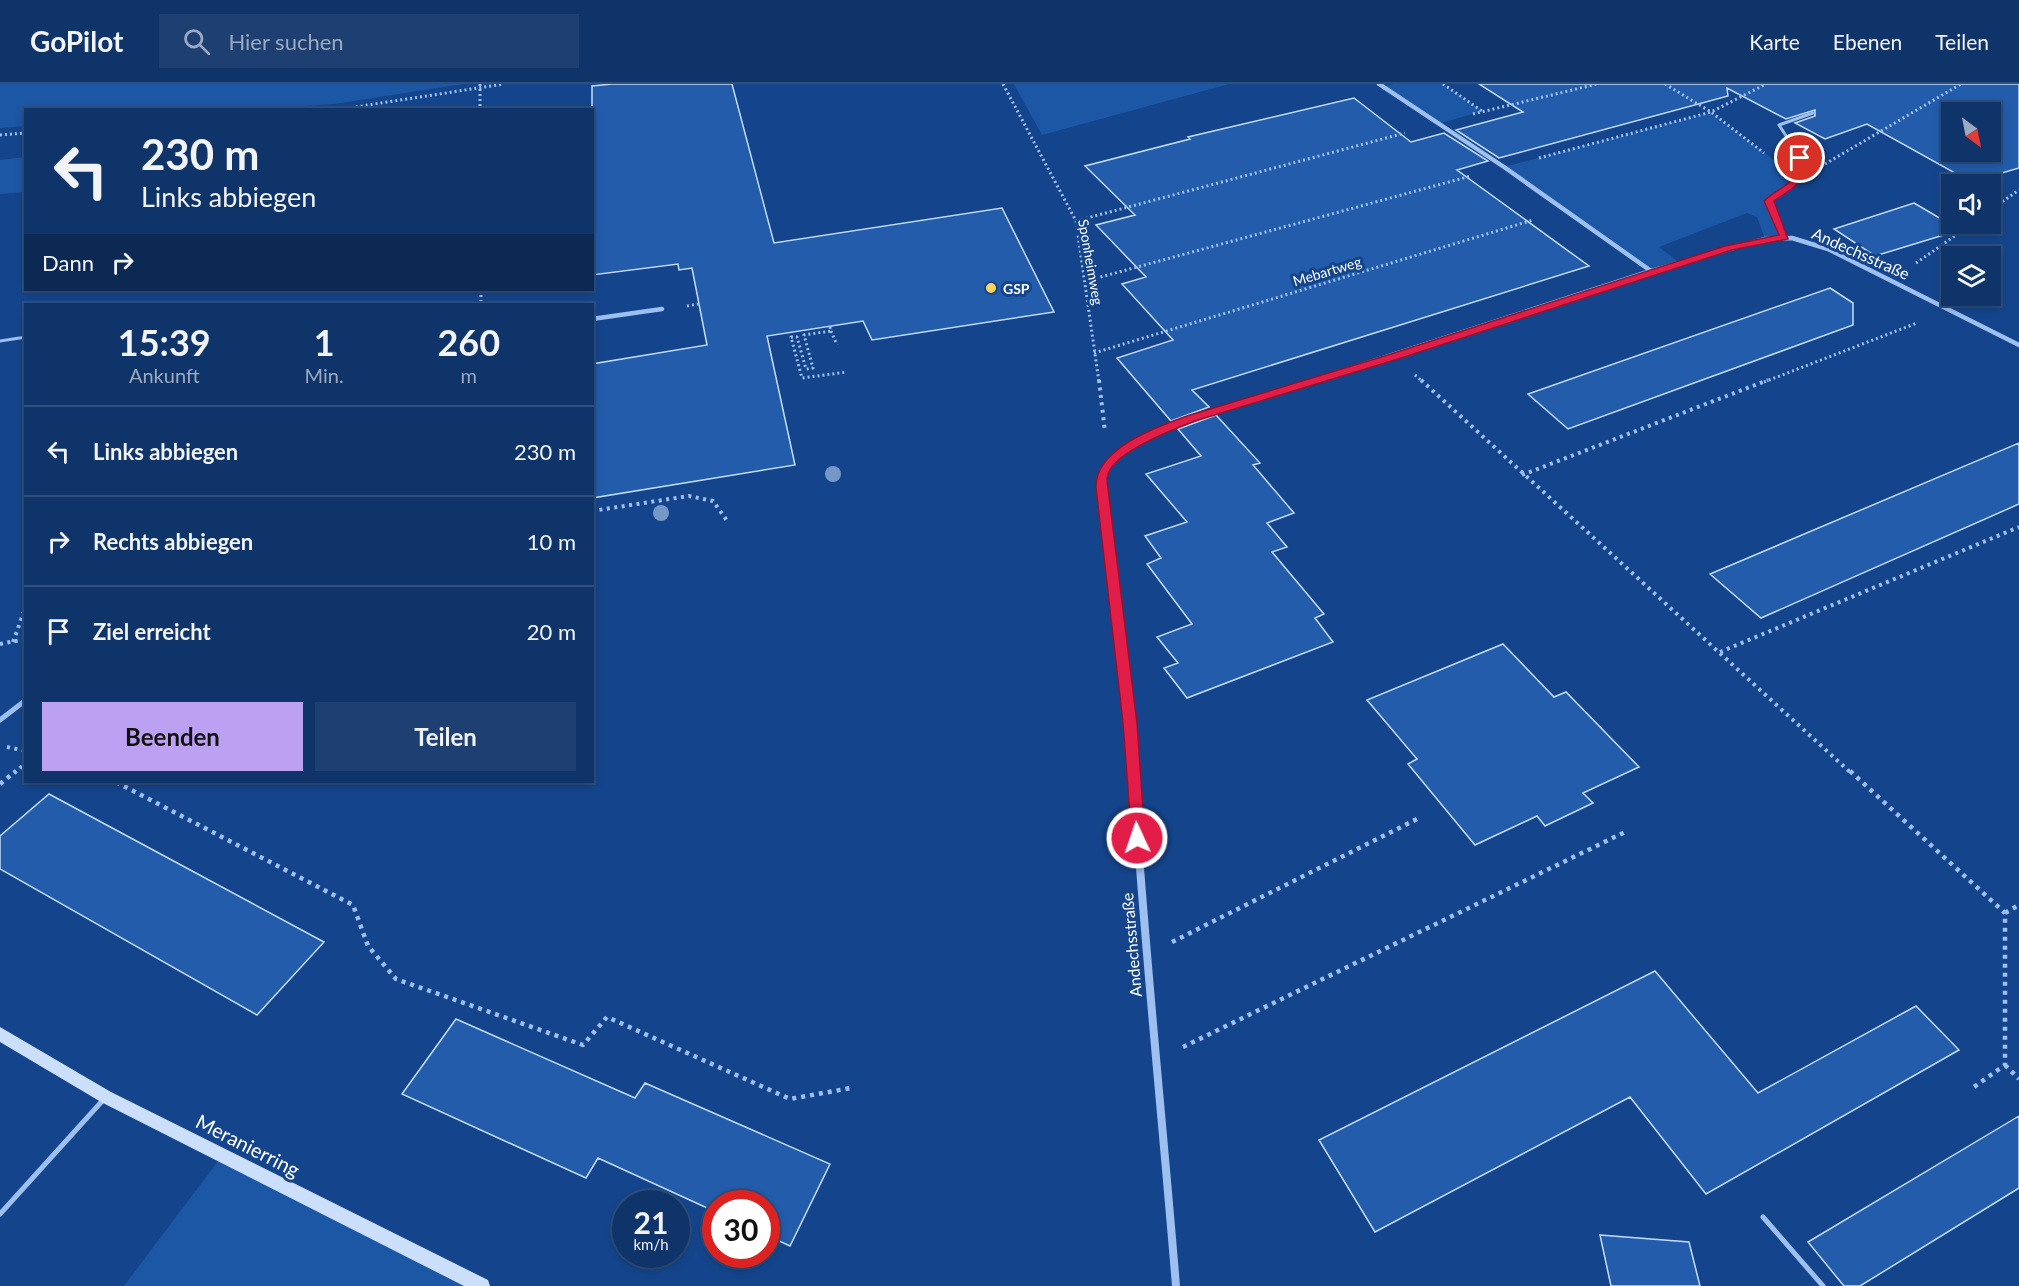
<!DOCTYPE html>
<html lang="de">
<meta charset="utf-8">
<style>
:root{--surface:#0f3469;--page:#1d3f71;--text:#f1f3f6;--muted:#9baac0;--line:#2f4f7d;--accent:#bca0f2}
body{margin:0;font-family:Lato,sans-serif;background:var(--page);color:var(--text);height:100vh;display:flex;flex-direction:column;font-size:22px;white-space:nowrap}
*{box-sizing:border-box;margin:0}
p{font-size:20px;color:var(--muted)}
.icon{flex:none;width:33px;height:33px;fill:none;stroke:currentColor;stroke-width:2;stroke-linecap:round;stroke-linejoin:round}
.map{position:relative;flex:1;overflow:hidden}
.drawer{position:absolute;left:24px;top:219px;width:570px;height:480px;display:flex;flex-direction:column;background:var(--surface);border-radius:0px;box-shadow:0 3px 9px #0003,0 0 0 2px var(--line)}
.drawer>*{flex:none}
.guide{position:absolute;left:24px;top:24px;width:570px;height:183px;border-radius:0px;box-shadow:0 3px 9px #0003,0 0 0 2px var(--line);background:#0f3469;color:var(--text);overflow:hidden}
.needle{width:39px;rotate:148deg}
.tools{position:absolute;left:1941px;top:18px;display:grid;gap:12px}
.tools a{display:grid;place-items:center;width:60px;height:60px;border-radius:0px;background:var(--surface);box-shadow:0 3px 9px #0003,0 0 0 2px var(--line);font-size:30px}
.speed{position:absolute;left:612px;top:1106px;display:flex;gap:12px;font-size:30px;font-weight:700;text-align:center}
.speed>*{display:grid;place-content:center;width:78px;height:78px;border-radius:50%;background:var(--surface);box-shadow:0 3px 9px #0003,0 0 0 2px var(--line);line-height:1}
.speed small{font-size:15px;font-weight:400}
.speed .limit{border:9px solid #d22;background:#fff;color:#111}
.pin{position:absolute;display:grid;place-items:center;width:51px;height:51px;color:#fff;margin:-26px;border:3px solid #fff;border-radius:50%;box-shadow:0 2px 6px #0007}
.me{position:absolute;width:66px;margin:-33px;rotate:357deg;stroke-linejoin:round;filter:drop-shadow(0 0 4px #0008)}
.turn{display:flex;align-items:center;gap:21px;height:126px;padding:0 18px;font-size:27px}
.turn .icon{width:78px;height:78px;stroke-width:2.5}
.turn b{display:block;font-size:42px;line-height:51px}
.then{display:flex;align-items:center;height:57px;padding:0 18px;background:#0003;gap:12px;font-size:22px}
.eta{display:flex;justify-content:space-evenly;align-items:center;height:102px;text-align:center}
.eta b{font-size:36px;font-weight:700;line-height:42px}
.action{display:flex;gap:12px;margin-top:auto;padding:12px 18px}
.action a{flex:1;height:69px;border-radius:0px;background:var(--accent);color:#111;font-size:24px;font-weight:700;line-height:69px;text-align:center}
.action a+a{background:var(--page);color:var(--text)}
ul{padding:0;list-style:none}
li{display:flex;align-items:center;gap:18px;height:90px;padding:0 18px;border-top:2px solid var(--line)}
li div{flex:1}
li b{display:block;font-size:22px}
li em{font-style:normal}
header{display:flex;align-items:center;gap:36px;box-sizing:border-box;height:84px;padding:0 30px;background:var(--surface);border-bottom:2px solid var(--line)}
header strong{font-size:28px}
nav{display:flex;gap:33px;margin-inline-start:auto;font-size:21px}
.search{width:420px;height:54px;background:var(--page);display:flex;align-items:center;gap:15px;box-sizing:border-box;padding:0 21px;border-radius:0px;color:var(--muted);font-size:22px}
.map>svg:first-child{display:block}
.green{fill:#1c57a6}
.building{fill:#225cab;stroke:#c4dcfb;stroke-width:1.5;fill-rule:evenodd}
.lines{fill:none;stroke-linecap:round;stroke-linejoin:round}
.path-far2{stroke:#9dc0f0;stroke-width:3;stroke-dasharray:2 3;stroke-linecap:butt}
.path-far1{stroke:#9dc0f0;stroke-width:4;stroke-dasharray:3 4.5;stroke-linecap:butt}
.path{stroke:#9dc0f0;stroke-width:4.5;stroke-dasharray:4 5;stroke-linecap:butt}
.lane-far1{stroke:#9dc0f0;stroke-width:3}
.lane{stroke:#9dc0f0;stroke-width:5}
.street-far2{stroke:#9dc0f0;stroke-width:4.5}
.street-far1{stroke:#9dc0f0;stroke-width:5}
.street{stroke:#9dc0f0;stroke-width:8}
.secondary{fill:#cbdffb;fill-rule:evenodd}
.tree{fill:#7598c9}
.route{fill:#e11d48;stroke:#92132f;stroke-width:1.5}
.poi-dot{fill:#ffd45c;stroke:#14458c;stroke-width:2}
.labels{text-anchor:middle;dominant-baseline:central;stroke-width:6;stroke-linejoin:round;paint-order:stroke}
.far-street-label{font-size:14px;fill:#fff;stroke:#14458c}
.far-poi-label{font-size:14px;font-weight:bold;fill:#fff;stroke:#14458c;text-anchor:start}
.street-label{font-size:16px;fill:#fff;stroke:#14458c}
.near-street-label{font-size:20px;fill:#fff;stroke:#14458c}
</style>
<header>
<strong>GoPilot</strong>
<div class="search"><svg class="icon" aria-label="search" viewBox="0 0 24 24"><circle cx="10" cy="10" r="6"/><path d="M15 15l6 6"/></svg>Hier suchen</div>
<nav><a>Karte</a><a>Ebenen</a><a>Teilen</a></nav>
</header>
<div class="map">
<svg width="2019" height="1202" viewBox="0 0 2019 1202">
<rect width="100%" height="100%" fill="#14458c"/>
<path class="green" d="M0,0h463l-129,20 -74,5 -234,1 -1,16 -25,2z
M1014,0h215l-187,51z
M1394,0h49l40,27 -45,13 -55,-37z
M1711,28l88,67 -30,22 16,36 -20,2 -8,-22 -10,-4 -88,34 21,16 -29,8 -147,-104z
M25,73v35l-25,2v-34z
M222,1072l260,130h-358z"/>
<path class="building" d="M612,0h120l42,159 228,-35 52,104 -182,28 -9,-19 -96,15 28,129 -203,33v-134l115,-19 -15,-77 -13,2 -1,-6 -86,11v-189z
M1479,0h540v84l-48,14 -104,-58 -42,15 -30,-16 20,-7v-6l-29,9 -59,-31 1,8 -229,62 -43,-28 67,-18zM1952,28h38v40h-38z
M1354,14l57,44 33,-9 44,28 -31,9 132,96 -397,124 17,17 -38,14 -54,-63 56,-18 -51,-56 24,-7 -50,-52 39,-10 -50,-49 105,-27 -2,-2z
M1914,119l46,27 -85,26 -41,-27z
M1830,204l23,15v22l-285,104 -40,-35z
M1216,331l44,48 -7,2 41,48 -27,10 20,24 -15,5 52,62 -9,4 18,24 -146,56 -23,-30 14,-5 -21,-26 35,-13 -45,-60 14,-6 -16,-22 42,-14 -41,-48 55,-18 -23,-27z
M2019,359v61l-258,114 -51,-44z
M1503,560l51,53 12,-5 73,75 -56,26 10,10 -48,23 -8,-10 -62,29 -67,-81 9,-5 -50,-59z
M49,710l132,71 143,77 -67,73 -257,-146v-33z
M1655,887l103,122 158,-87 43,44 -253,144 -76,-97 -255,135 -56,-92z
M456,935l179,79 10,-15 185,81 -40,82 -24,-11v-32h-50v9l-118,-54 -12,20 -184,-84z
M2019,1032v72l-159,98h-16l-36,-44z
M1600,1151l89,7 11,44h-89z"/>
<g class="lines">
<path class="path-far2" d="M480,0v26
M1003,0l73,137 23,161
M1443,0l39,27
M1665,0l46,28 53,41
M336,26l168,-26
M1473,30l124,-30
M0,51l26,-2
M1539,74l172,-46 55,-28
M1825,80l136,-80
M1990,126l29,-20
M1076,137l329,-88
M1916,179l56,-39
M1086,197l385,-105
M481,206v14
M687,222l11,-2
M830,243l1,4 -27,4 9,33 -7,1 -9,-32h-6l11,41 45,-6
M831,247l6,14
M1094,269l439,-133
M1415,291l8,7
M1764,298l153,-59"/>
<path class="path-far1" d="M1099,296l6,52
M1421,296l430,393
M1522,391l246,-95
M592,427l97,-15 24,5 15,21
M13,558l13,-36
M0,560l26,-5
M1720,568l299,-125
M7,663l19,4
M14,689l12,-10"/>
<path class="path" d="M1850,687l155,142v152l-34,24
M116,698l237,123 15,41 28,33 187,66 24,-28 183,82 61,-11
M0,700l16,-13
M2005,829l14,-8
M1172,858l249,-125
M1183,963l442,-215
M2005,981l14,14"/>
<path class="lane-far1" d="M1785,153l-16,-36 24,-19 8,-14 -5,-17 -17,-26 34,-12
M0,257l26,-4"/>
<path class="lane" d="M0,1130l104,-115
M1763,1133l60,69"/>
<path class="street-far2" d="M1379,0l125,83 147,104
M592,235l70,-10
M1309,298l342,-111 114,-32 27,-1 36,11 191,96"/>
<path class="street-far1" d="M0,636l26,-20
M1133,689l-3,-50 -28,-235 3,-20 33,-27 53,-23 123,-38"/>
<path class="street" d="M1133,687c11,172 29,343 43,515"/>
<path class="secondary" d="M0,943l111,65 377,188 2,6h-26l-363,-184 -101,-60z"/>
</g>
<g class="tree">
<circle cx="833" cy="390" r="8"/>
<circle cx="661" cy="429" r="8"/>
</g>
<path class="route" d="M1800,71l5,3c5,24 -14,31 -31,43l14,38 -56,11 -334,109 -203,62c-21,8 -74,29 -85,49 -4,6 -3,12 -2,18l29,235 8,115 -8,7 -5,-2 -9,-120 -27,-235c-2,-39 60,-61 91,-72l204,-62 334,-108 54,-11 -15,-34c16,-16 37,-16 32,-43z"/>
<circle class="poi-dot" cx="991" cy="204" r="6"/>
<g class="labels">
<g class="far-street-label">
<text transform="translate(1091 178) rotate(80)">Sponheimweg</text>
<text transform="translate(1327 187) rotate(-17)">Mebartweg</text>
</g>
<g class="far-poi-label">
<text x="1003" y="204">GSP</text>
</g>
<g class="street-label">
<text transform="translate(1861 169) rotate(24)">Andechsstraße</text>
<text transform="translate(1131 861) rotate(-95)">Andechsstraße</text>
</g>
<g class="near-street-label">
<text transform="translate(248 1061) rotate(27)">Meranierring</text>
</g>
</g>
</svg>
<div class="tools">
<a><svg class="needle" viewBox="-14 -14 28 28"><path d="M0-13l5 13h-10z" fill="#e53935"/><path d="M0 13l5-13h-10z" fill="#9baac0"/></svg></a>
<a><svg class="icon" aria-label="sound" viewBox="0 0 24 24"><path d="M4 9h4l5-4v14l-5-4H4zM17 9q2 3 0 6"/></svg></a>
<a><svg class="icon" aria-label="layers" viewBox="0 0 24 24"><path d="M12 4l9 5-9 5-9-5zM3 14l9 5 9-5"/></svg></a>
</div>
<div class="speed"><div>21<small>km/h</small></div><div class="limit">30</div></div>
<div class="pin" style="left:1800px;top:74px;background:#d93025"><svg class="icon" aria-label="arrive" viewBox="0 0 24 24"><path d="M6 21V4h12l-3 4 3 4H6"/></svg></div>
<svg class="me" style="left:1137px;top:754px" viewBox="-20 -20 40 40"><circle r="17" fill="#e11d48" stroke="#fff" stroke-width="3"/><path d="M0-11L8 9 0 5-8 9z" fill="#fff"/></svg>
<div class="guide">
<div class="turn"><svg class="icon" aria-label="left" viewBox="0 0 24 24"><path d="M17 20v-9H6M10 6l-5 5 5 5"/></svg><div><b>230 m</b>Links abbiegen</div></div>
<div class="then">Dann<svg class="icon" aria-label="right" viewBox="0 0 24 24"><path d="M7 20v-9h11M14 6l5 5-5 5"/></svg></div>
</div>
<section class="drawer">
<div class="eta">
<div><b>15:39</b><p>Ankunft</p></div>
<div><b>1</b><p>Min.</p></div>
<div><b>260</b><p>m</p></div>
</div>
<ul>
<li><svg class="icon" aria-label="left" viewBox="0 0 24 24"><path d="M17 20v-9H6M10 6l-5 5 5 5"/></svg><div><b>Links abbiegen</b></div><em>230 m</em></li>
<li><svg class="icon" aria-label="right" viewBox="0 0 24 24"><path d="M7 20v-9h11M14 6l5 5-5 5"/></svg><div><b>Rechts abbiegen</b></div><em>10 m</em></li>
<li><svg class="icon" aria-label="arrive" viewBox="0 0 24 24"><path d="M6 21V4h12l-3 4 3 4H6"/></svg><div><b>Ziel erreicht</b></div><em>20 m</em></li>
</ul>
<div class="action"><a>Beenden</a><a>Teilen</a></div>
</section>
</div>
